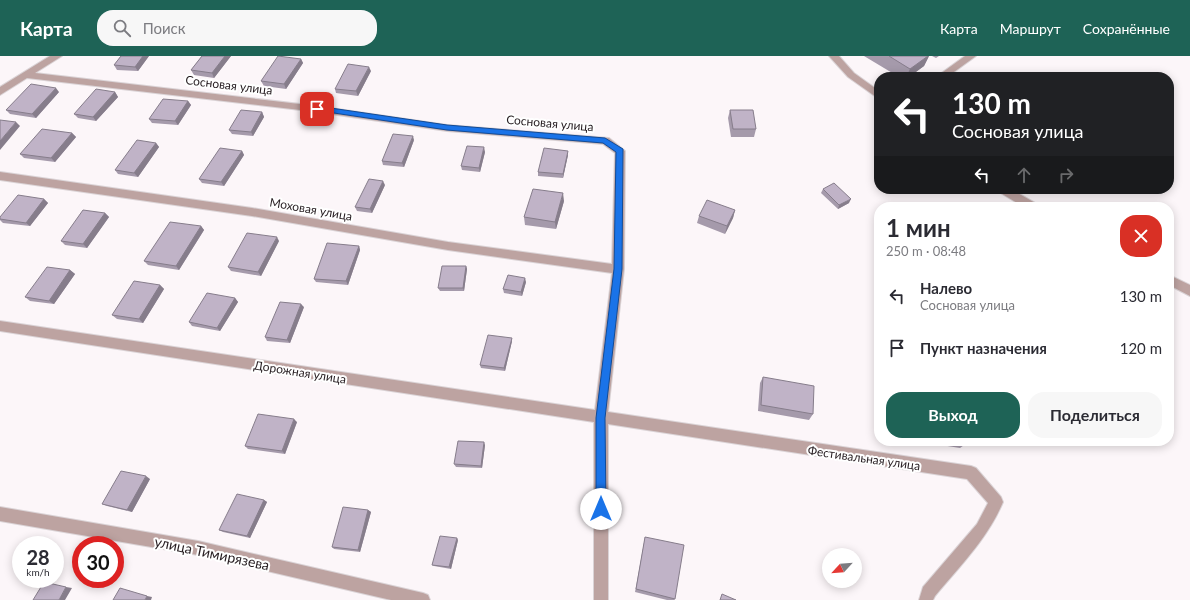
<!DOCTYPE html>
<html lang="ru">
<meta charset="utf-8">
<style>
:root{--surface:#fff;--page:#f7f7f7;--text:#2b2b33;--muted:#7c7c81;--accent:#1e6356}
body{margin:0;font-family:Lato,sans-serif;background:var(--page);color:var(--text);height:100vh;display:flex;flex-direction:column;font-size:15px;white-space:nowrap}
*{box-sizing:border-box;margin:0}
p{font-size:13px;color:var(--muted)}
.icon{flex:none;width:22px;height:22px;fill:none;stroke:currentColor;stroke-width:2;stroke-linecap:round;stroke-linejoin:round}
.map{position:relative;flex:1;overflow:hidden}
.side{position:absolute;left:874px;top:146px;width:300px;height:244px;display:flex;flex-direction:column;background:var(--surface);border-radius:16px;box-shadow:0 2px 10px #0003}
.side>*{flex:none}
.hud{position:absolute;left:874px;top:16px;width:300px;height:122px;border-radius:16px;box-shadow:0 2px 10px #0003;background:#202124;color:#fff;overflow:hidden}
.needle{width:26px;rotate:244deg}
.buttons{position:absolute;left:822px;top:492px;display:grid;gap:8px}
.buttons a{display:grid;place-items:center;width:40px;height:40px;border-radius:50%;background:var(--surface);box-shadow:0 2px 10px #0003;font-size:20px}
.speed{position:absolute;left:12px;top:480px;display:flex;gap:8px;font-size:20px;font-weight:700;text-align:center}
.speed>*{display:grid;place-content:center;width:52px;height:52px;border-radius:50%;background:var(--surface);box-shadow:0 2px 10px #0003;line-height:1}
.speed small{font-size:10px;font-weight:400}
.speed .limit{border:6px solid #d22;background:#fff;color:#111}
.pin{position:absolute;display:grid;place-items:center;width:34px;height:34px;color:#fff;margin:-17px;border-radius:8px;box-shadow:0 2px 6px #0006}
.me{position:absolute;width:44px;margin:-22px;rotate:0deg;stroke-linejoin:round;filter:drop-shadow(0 0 3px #0008)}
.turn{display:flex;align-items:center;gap:14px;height:84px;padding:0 12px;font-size:18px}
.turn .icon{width:52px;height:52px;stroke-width:2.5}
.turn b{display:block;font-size:28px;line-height:34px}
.lanes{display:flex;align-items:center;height:38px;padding:0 12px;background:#0003;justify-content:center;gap:20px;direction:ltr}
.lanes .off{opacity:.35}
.round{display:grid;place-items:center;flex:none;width:42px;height:42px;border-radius:16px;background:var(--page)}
.head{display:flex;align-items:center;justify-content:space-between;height:68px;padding:0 12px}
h1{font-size:24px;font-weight:700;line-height:30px}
.primary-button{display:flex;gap:8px;margin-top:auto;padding:8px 12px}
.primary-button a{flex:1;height:46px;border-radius:16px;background:var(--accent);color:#fff;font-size:16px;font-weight:700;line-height:46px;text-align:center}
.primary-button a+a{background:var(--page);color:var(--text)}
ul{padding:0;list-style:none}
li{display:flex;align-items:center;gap:12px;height:52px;padding:0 12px}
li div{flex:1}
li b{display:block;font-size:15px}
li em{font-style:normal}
header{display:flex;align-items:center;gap:24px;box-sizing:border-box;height:56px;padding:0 20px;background:var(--accent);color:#fff}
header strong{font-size:19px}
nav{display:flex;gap:22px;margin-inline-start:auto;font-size:14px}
.search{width:280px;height:36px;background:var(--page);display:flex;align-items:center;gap:10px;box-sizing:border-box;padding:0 14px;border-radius:16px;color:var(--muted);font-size:15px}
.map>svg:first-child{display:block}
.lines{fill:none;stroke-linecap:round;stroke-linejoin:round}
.minor-casing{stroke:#dad3d6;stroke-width:2}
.minor{fill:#bda3a1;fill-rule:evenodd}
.wall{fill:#a59aab}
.shaded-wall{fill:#867d8b}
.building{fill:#c0b3c7;stroke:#867d8b}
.route{fill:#1a73e8;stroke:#114b97}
.labels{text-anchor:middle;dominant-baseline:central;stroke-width:4;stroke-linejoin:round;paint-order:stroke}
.street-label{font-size:12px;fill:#261d21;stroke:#fff}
.near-street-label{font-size:14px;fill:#261d21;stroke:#fff}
</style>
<header>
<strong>Карта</strong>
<div class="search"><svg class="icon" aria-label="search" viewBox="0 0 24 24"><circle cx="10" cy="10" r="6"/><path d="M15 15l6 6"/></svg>Поиск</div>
<nav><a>Карта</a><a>Маршрут</a><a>Сохранённые</a></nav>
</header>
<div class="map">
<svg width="1190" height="544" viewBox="0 0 1190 544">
<rect width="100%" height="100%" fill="#fcf6f9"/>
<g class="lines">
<g class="minor-casing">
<path id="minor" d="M50,0h12l-27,17 282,33 130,19 162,13 16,13 -1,118 -16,143 363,54 5,2 25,29 2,5c-15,36 -43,64 -68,94l-2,4h-14l4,-13 54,-63 11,-21 -21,-24 -359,-55v176h-14v-178l-594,-91v-10l595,89 17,-137 -164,-23 -196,-34 -252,-36v-8l252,36 196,34 164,22 3,-111 -12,-9 -156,-13 -130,-19 -290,-34 -27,17v-8z
M829,0h10l15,17 25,18v8l-31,-22z
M965,0h11l-29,21h-11z
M998,133h13l26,15 1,3h-14l-25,-15z
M1169,219l21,10v11l-21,-11z
M0,451l198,34 225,52 5,2 2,5h-39l-193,-45 -198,-34z"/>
</g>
<use href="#minor" class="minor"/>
</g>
<path class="wall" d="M121,0h28l-11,15 -21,-1 -3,-5z
M202,0h29l-17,22 -20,-3 -3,-5z
M864,0h65l-5,10 -15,11h-10z
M932,0h7l-3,2z
M301,3l2,4 -17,26 -22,-3 -3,-5z
M371,15l-13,25 -22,-3 -1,-4z
M59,36l-23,26 -26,-4 -4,-4z
M115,36l3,5 -22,24 -18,-3 -4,-4z
M188,45l3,4 -13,20 -26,-2 -3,-4z
M730,54l26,19 -2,8h-23l-3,-19z
M262,56l2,5 -11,19 -21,-2 -3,-4z
M72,77l4,4 -21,25 -31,-4 -4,-4z
M414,84l-10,27 -21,-2 -1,-4z
M156,87l3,4 -21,30 -20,-3 -3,-4z
M242,95l2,4 -20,31 -22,-3 -3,-4z
M485,96l-5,20 -18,-2 -1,-4z
M568,99l-5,23 -25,-2v-4z
M385,129l-13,28 -15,-2 -2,-4z
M823,133l26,14 -11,6 -17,-16z
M44,143l4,4 -18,23 -27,-3 -3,-3v-1z
M564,145l-8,28 -31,-4 -1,-8z
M735,154l-2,8 -8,16 -28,-11 2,-7z
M105,157l4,4 -22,31 -22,-3 -4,-4z
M201,170l3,4 -25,40 -31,-5 -4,-4z
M279,185l-18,35 -30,-5 -3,-4z
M359,190l1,4 -12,35 -32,-3 -2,-3z
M466,210l1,3 -3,22h-24l-2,-3z
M70,214l5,4 -21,30 -24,-3 -5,-4z
M526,226l-4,14 -18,-3 -1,-4z
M160,229l4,4 -21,34 -26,-4 -5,-4z
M235,242l3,4 -18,29 -28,-5 -3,-4z
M304,251l-14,36 -23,-2 -2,-4z
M512,285l-7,30 -24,-3 -1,-3z
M763,321l50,37 -4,6 -51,-9 2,-28z
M297,366l-12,32 -37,-5 -3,-3z
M916,385h51v2l-7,5z
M485,389l-3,23 -26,-1 -2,-3z
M150,423l-18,33 -25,-6 -5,-2z
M264,444l3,2 -17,36 -27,-6 -4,-2z
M368,454l3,2 -11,40 -26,-3 -2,-2z
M645,481l30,62 -1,1h-7l-32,-8z
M458,484l-7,29 -17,-3 -2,-1z"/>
<path class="shaded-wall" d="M143,0h6l-11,15 -3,-4z
M225,0h6l-17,22 -2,-5z
M928,0h1l-5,10 -15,11h-3l4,-8z
M301,3l2,4 -17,26 -2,-5z
M369,11l2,4 -13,25 -2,-5z
M56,32l3,4 -23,26 -4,-4z
M115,36l3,5 -22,24 -3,-4z
M188,45l3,4 -13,20 -3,-4z
M262,56l2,5 -11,19 -2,-4z
M16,66l4,4 -20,24v-9z
M72,77l4,4 -21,25 -4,-4z
M413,80l1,4 -10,27 -2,-4z
M156,87l3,4 -21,30 -4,-4z
M484,91l1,5 -5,20 -1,-4z
M242,95l2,4 -20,31 -3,-4z
M568,95v4l-5,23v-4z
M383,125l2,4 -13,28 -2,-4z
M563,137l1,8 -8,28 -1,-7z
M44,143l4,4 -18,23 -4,-3z
M851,143l-2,4 -11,6 1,-4z
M735,154l-2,8 -8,16 2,-8z
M105,157l4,4 -22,31 -4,-4z
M201,170l3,4 -25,40 -3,-4z
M277,181l2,4 -18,35 -3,-4z
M359,190l1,4 -12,35 -2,-4z
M466,210l1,3 -3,22 -1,-3z
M70,214l5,4 -21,30 -5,-3z
M525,222l1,4 -4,14 -1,-4z
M160,229l4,4 -21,34 -4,-4z
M235,242l3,4 -18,29 -3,-3z
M301,248l3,3 -14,36 -3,-3z
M512,282v3l-7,30 -1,-3z
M294,363l3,3 -12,32 -3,-3z
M484,386l1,3 -3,23 -1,-2z
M146,420l4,3 -18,33 -5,-2z
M264,444l3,2 -17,36 -3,-2z
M368,454l3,2 -11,40 -2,-2z
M457,482l1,2 -7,29 -2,-2z
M66,531l6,1 -7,12h-6z
M147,540l5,1 -1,3h-6z"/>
<path class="building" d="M121,0h22l-8,11 -21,-2z
M202,0h23l-13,17 -21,-3z
M278,0l23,3 -17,25 -23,-3z
M889,0h39l-18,13z
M348,8l21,3 -13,24 -21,-2z
M31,28l25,4 -24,26 -26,-4z
M96,33l19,3 -22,25 -19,-3z
M163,43l25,2 -13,20 -26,-2z
M241,54l21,2 -11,20 -22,-2z
M730,54h23l3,19h-23z
M0,64l16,2 -16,19z
M42,73l30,4 -21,25 -31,-4z
M393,78l20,2 -11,27 -20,-2z
M137,84l19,3 -22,30 -19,-3z
M467,90l17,1 -5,21 -18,-2z
M220,92l22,3 -21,31 -22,-3z
M544,92l24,3 -5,23 -25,-2z
M369,123l14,2 -13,28 -15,-2z
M834,127l17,16 -12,6 -16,-16z
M533,133l30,4 -8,29 -31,-5z
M18,139l26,4 -18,24 -26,-4v-2z
M707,144l28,10 -8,16 -28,-10z
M83,154l22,3 -22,31 -22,-3z
M170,166l31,4 -25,40 -32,-5z
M247,177l30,4 -19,35 -30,-5z
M327,187l32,3 -13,35 -32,-2z
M442,210h24l-3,22h-25z
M47,211l23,3 -21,31 -24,-4z
M508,219l17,3 -4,14 -18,-3z
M134,225l26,4 -21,34 -27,-4z
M207,237l28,5 -18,30 -28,-6z
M280,246l21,2 -14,36 -22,-3z
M488,279l24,3 -8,30 -24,-3z
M763,321l51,9 -1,28 -52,-9z
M258,358l36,5 -12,32 -37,-5z
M458,385l26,1 -3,24 -27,-2z
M954,385h13v2z
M121,415l25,5 -19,34 -25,-6z
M237,438l27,6 -17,36 -28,-6z
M343,451l25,3 -10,40 -26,-3z
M440,480l17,2 -8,29 -17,-2z
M645,481l39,8 -9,54 -39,-10z
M44,526l22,5 -7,13h-26z
M120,532l27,8 -2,4h-32z
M722,538l14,6h-16z"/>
<path class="route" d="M317,50l130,19 158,13 18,11 -1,120 -17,149 1,91 -1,4 -4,1 -4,-1 -1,-4v-91l18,-149 2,-117 -13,-9 -156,-13 -133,-20v-3z"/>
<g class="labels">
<g class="street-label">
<text transform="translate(229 29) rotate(7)">Сосновая улица</text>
<text transform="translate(550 67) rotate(5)">Сосновая улица</text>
<text transform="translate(311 153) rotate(10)">Моховая улица</text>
<text transform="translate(300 316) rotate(9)">Дорожная улица</text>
<text transform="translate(864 402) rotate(8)">Фестивальная улица</text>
</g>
<g class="near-street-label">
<text transform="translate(212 497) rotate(12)">улица Тимирязева</text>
</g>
</g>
</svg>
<div class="buttons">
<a><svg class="needle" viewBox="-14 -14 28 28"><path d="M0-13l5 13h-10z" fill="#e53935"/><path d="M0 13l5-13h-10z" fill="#7c7c81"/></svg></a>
</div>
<div class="speed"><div>28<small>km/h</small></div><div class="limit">30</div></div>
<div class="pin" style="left:317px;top:53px;background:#d93025"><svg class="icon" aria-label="arrive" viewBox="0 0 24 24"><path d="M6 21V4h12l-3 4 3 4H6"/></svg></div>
<svg class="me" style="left:601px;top:453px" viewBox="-20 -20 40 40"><circle r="19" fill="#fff"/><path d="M0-13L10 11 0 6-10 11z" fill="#1a73e8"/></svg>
<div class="hud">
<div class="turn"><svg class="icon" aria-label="left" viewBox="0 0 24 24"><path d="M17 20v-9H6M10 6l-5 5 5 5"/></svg><div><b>130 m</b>Сосновая улица</div></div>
<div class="lanes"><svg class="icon" aria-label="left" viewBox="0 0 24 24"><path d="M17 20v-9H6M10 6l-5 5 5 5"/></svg><svg class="icon off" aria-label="ahead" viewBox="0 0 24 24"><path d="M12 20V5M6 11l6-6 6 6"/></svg><svg class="icon off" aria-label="right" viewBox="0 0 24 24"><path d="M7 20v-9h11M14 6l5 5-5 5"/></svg></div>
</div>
<section class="side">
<div class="head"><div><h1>1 мин</h1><p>250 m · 08:48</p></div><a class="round" style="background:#d93025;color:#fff"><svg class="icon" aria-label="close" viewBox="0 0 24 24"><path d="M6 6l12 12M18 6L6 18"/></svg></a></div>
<ul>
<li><svg class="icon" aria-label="left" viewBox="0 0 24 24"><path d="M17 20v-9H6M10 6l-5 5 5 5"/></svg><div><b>Налево</b><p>Сосновая улица</p></div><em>130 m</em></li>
<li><svg class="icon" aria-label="arrive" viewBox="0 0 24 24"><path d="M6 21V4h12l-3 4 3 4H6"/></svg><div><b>Пункт назначения</b></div><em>120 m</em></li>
</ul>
<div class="primary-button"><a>Выход</a><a>Поделиться</a></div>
</section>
</div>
